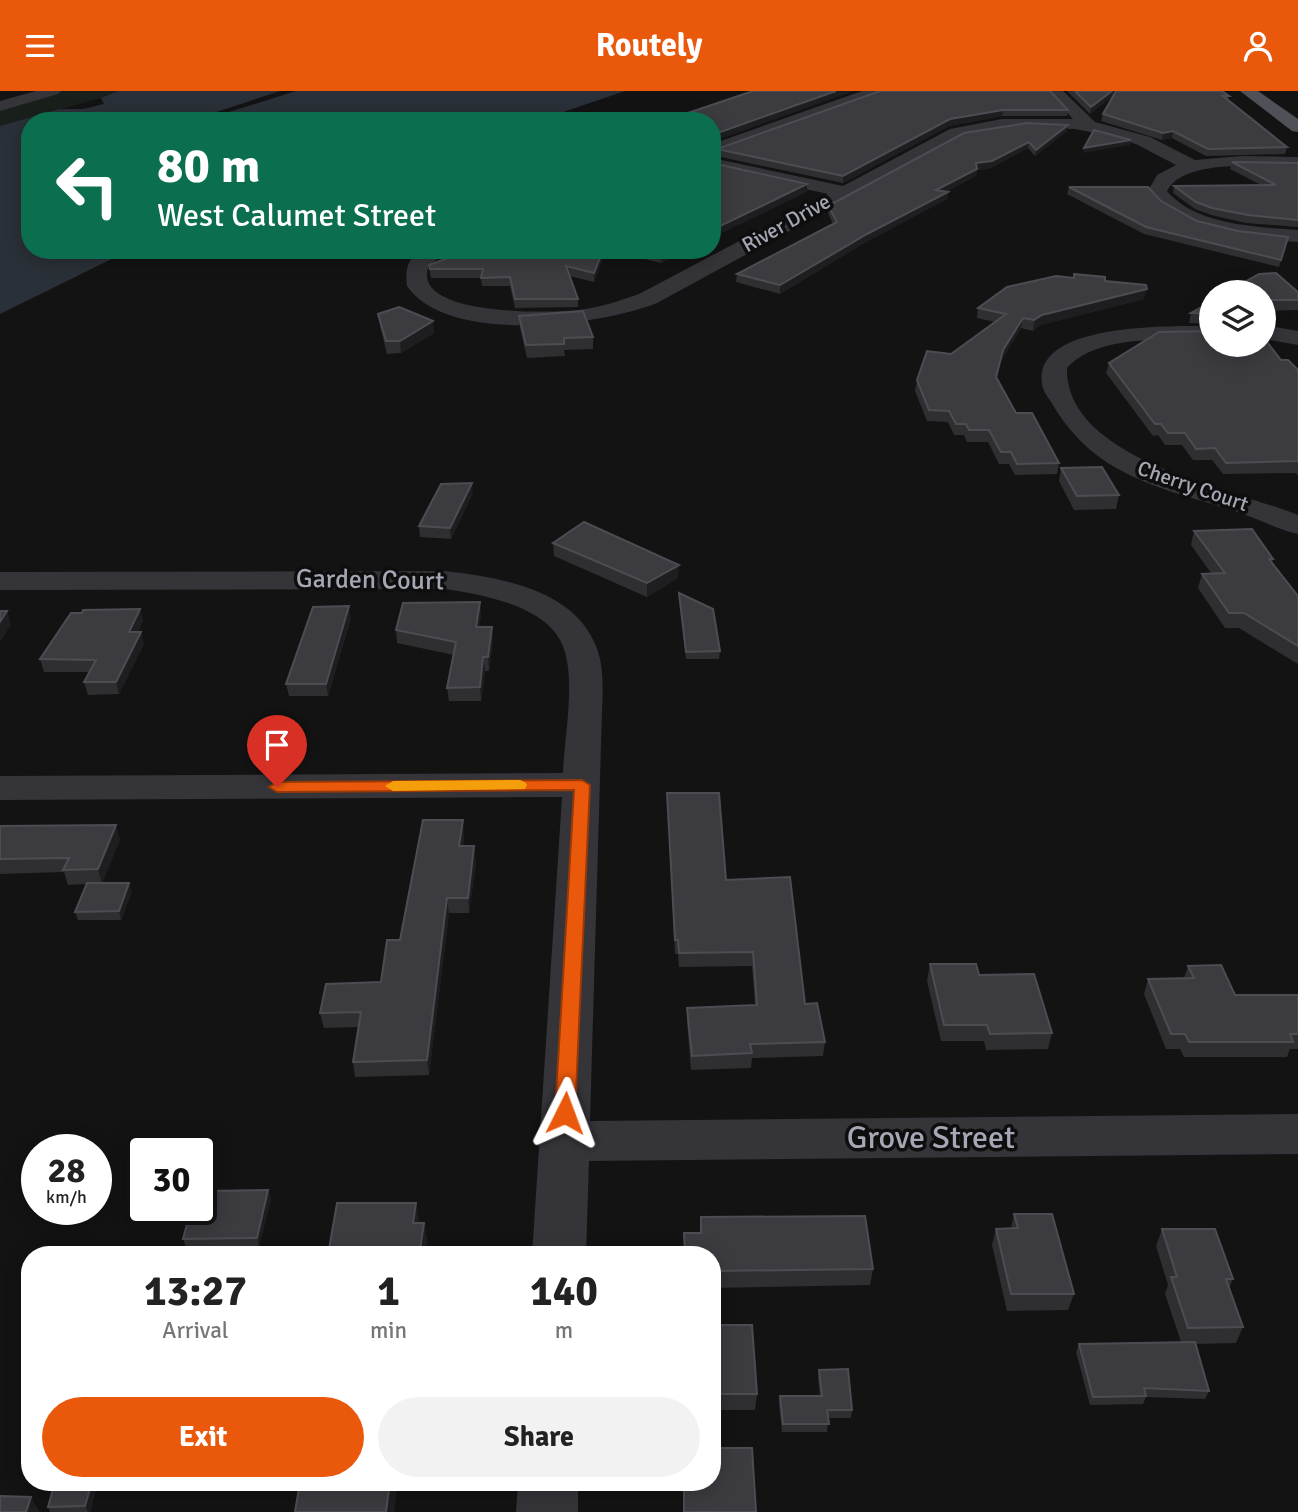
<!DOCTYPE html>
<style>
:root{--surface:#fff;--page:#f2f2f2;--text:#222;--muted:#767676;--accent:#ea580c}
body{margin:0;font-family:Signika,sans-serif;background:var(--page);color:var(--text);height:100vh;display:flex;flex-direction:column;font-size:26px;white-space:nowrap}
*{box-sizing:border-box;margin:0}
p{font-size:23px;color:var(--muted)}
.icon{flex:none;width:38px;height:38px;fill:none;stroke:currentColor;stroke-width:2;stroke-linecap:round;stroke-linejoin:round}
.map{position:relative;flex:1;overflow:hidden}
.drawer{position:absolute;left:21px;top:1155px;width:700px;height:245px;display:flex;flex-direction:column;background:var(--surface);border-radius:28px;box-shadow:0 4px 18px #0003}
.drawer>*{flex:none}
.hud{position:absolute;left:21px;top:21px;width:700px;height:147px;border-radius:28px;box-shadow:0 4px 18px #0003;background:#0b6e4f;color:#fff;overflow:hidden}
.tools{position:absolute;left:1199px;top:189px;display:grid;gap:14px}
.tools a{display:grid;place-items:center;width:77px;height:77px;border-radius:50%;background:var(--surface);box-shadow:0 4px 18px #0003;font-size:35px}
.speed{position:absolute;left:21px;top:1043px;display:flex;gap:14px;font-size:35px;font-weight:700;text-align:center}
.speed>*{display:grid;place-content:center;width:91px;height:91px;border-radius:50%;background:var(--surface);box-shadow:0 4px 18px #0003;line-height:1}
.speed small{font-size:18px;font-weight:400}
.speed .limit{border:4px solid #111;border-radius:10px;background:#fff;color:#111}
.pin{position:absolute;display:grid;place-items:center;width:60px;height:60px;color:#fff;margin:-72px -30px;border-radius:50% 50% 50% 0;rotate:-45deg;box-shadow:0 0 7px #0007}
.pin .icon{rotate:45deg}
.me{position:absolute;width:77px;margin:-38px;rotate:3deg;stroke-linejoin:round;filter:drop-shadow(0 0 5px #0008)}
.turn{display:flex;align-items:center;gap:24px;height:147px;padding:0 21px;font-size:32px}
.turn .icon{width:91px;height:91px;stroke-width:2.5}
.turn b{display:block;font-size:49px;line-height:60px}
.eta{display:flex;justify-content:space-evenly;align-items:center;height:119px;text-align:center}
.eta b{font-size:42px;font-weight:700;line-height:49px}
.primary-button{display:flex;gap:14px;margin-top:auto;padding:14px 21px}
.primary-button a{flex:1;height:80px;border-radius:42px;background:var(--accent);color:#fff;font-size:28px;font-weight:700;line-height:80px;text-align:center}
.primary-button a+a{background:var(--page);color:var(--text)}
header{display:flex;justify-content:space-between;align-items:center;height:91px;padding:0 21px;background:var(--accent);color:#fff;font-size:32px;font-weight:700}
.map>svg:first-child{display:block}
.green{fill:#191f1b}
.water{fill:#2a3037}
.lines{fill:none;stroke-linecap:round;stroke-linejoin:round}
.minor{fill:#343439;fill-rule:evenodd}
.major{fill:#505158;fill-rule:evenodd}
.wall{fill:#2f2f32}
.shaded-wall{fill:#1e1e20}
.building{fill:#3c3c40;stroke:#4c4d52;stroke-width:2}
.route{fill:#ea580c;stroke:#983908;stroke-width:2}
.slow{fill:#f59e0b}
.labels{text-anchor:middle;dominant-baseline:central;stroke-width:7;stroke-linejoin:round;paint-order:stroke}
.far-street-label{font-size:21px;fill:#a5a8b4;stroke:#0e0e0f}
.street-label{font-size:26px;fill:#a5a8b4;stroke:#0e0e0f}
.near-street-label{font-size:32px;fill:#a5a8b4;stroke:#0e0e0f}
</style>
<header><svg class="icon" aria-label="menu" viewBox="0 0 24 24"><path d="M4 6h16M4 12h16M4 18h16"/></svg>Routely<svg class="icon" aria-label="person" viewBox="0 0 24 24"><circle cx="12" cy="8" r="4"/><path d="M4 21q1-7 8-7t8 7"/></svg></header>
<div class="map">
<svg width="1298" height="1421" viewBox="0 0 1298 1421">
<rect width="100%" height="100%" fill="#131314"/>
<path class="green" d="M53,0h65l-17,7 -101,28v-20z"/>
<path class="water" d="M118,0h162l-91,30h-159v129h100l-130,64v-188l59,-17h24l21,-5 -3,-6z
M296,0h329l-88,30h-337z"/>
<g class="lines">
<path class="minor" d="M36,0h25l-3,3 -58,17v-10z
M862,0h23l-3,3 -170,61v-11z
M1046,0h17l32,31 55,15 45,23 47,-4 56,1v10c-33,0 -114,-10 -131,24 28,34 90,36 131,39v12c-50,-4 -119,-7 -150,-51l9,-16 19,-10 -38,-20 -22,-8 -41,-8 -49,-2 -64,10 -305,166c-58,23 -210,42 -250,-17 -4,-33 12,-36 40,-36 -6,9 -20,12 -20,24 -2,42 124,39 152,36 21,-3 42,-9 62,-17l187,-99 -116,-26v-10l131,28 107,-57 52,-10h71z
M1264,234l34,6v14l-34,-6z
M1211,235v14c-42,0 -114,-6 -144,28 -2,92 165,120 231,147v19c-21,-5 -40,-15 -60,-22 -40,-13 -83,-22 -120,-43 -29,-16 -51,-39 -67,-67 -3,-5 -9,-12 -9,-19 -9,-61 131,-57 169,-57z
M445,480c53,6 129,18 151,75 8,20 7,43 6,64l-12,411 708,-7v40l-709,7 -3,94h-54l30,-458 -562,3v-24l563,-3c1,-36 15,-101 -3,-133 -19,-35 -80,-46 -115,-51l-445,1v-18z
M518,1391h60v30h-62z"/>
<path class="major" d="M1240,0h18l40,28v13l-6,-1z"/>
</g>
<path class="wall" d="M880,0l188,19 -1,6h-65l-53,10 -106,57 -127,-27 1,-7z
M1067,0h155l7,5 -1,5 59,46 -2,7 -79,2 -34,-18 -10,2 -61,-19 2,-7 11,-19 -24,19z
M1067,40l-32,25 -7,-8 -37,20 -14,2 -1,6 -31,16h3l-1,7 -81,43 -86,52 -44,-12 1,-8 96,-50 -5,-11v-7l136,-73z
M1232,71l66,1v64l-52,-4 -35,-8 -16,-6 -22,-16 1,-7 87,-1 -31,-16z
M1069,96l92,14 36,20 41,10 50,6 -9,30 -135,-33 -77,-40z
M606,159l-12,32 -25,-6 9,23v8l-63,1 -5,-22h-28l-1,-8h-50l-1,-5 -1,-8z
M610,159h78l-27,13z
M1074,183l31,7 39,18 -104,26 -7,6 -12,-3 -20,33 -4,17 19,35 43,50 -2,11 -42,1 -6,-11h-10l-11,-22h-21l-3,-7h-10l-6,-13 -21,-1 -12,-30 2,-11 78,-58 -18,-4 1,-10 95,-30z
M1264,201h34v18l-34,1z
M1211,211v22l-22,-1 2,-10z
M378,223l55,7 1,12 -33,20 -14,1 -7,-28z
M519,225l74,21v12l-29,1 1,6 -38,2 -7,-30z
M1281,269l17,10v106l-2,-3 -73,1 -11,-14h-19l-11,-15h-17l-7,-10 -5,1 -47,-63 3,-10z
M1061,377l58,27 -3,14 -42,1 -15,-29z
M473,402l-22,46 -31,-2 -1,-11z
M1194,440l79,28 -1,4 26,33v68l-59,-36h-14l-27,-40 4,-14 9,-1 -20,-28z
M553,452l125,35 -31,19 -93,-41z
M679,502l41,58 -1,8h-33z
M140,518l3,12 -5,11 6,12 -25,50 -31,1 -4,-13 5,-10h-45l-4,-13 42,-46z
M481,524l-2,12 14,13 -4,31h-4l-4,30h-32l-2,-13 7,-33 -57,-12 -1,-13z
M351,527l-23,78h-39l-3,-12z
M667,702l59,87 79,124 20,38 -2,14 -71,2 -1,10 -60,2 -4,-48v-14l68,-3 -3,-39 -73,1 -1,-13h-3z
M0,735l120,13 -18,44 30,8 -11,29h-43l-3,-8 12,-28 -19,1 -4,-13 -64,2z
M464,744l-1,11 13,16 -7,51h-20l-20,162 -74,2 -2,-15 5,-35 -34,1 -4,-15 61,-31 19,-42z
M930,873l49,11 73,58 -4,16 -62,1 -2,-9h-43l-14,-60z
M1188,875l47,29h63v54h-8l-3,8h-103l-4,-8h-14l-22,-55 4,-15 36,-1z
M268,1099l3,9 -12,47 -73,1 -3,-8z
M1014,1123l60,80 -6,16 -61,1 -15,-66 4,-16 15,-1z
M701,1126l172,52 -3,16 -158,3v-33h-28v-22h16z
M419,1128l-1,4h6l3,16 -2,16h-97z
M1162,1138l71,50 -4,9 14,39 -7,16 -40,1 13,47 -4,8 -59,-2 -3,7 -53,1 -14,-53 3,-8 102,-2 -16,-48 3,-9 -12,-39z
M712,1234l45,69 -2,16h-43z
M819,1279l33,40 -1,8h-23l-1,14h-45l-3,-28 1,-8h40l-2,-18z
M55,1391h43l-8,30h-40l-2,-5z"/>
<path class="shaded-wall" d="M836,0h18l-142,51v-7z
M1112,0h7l-29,23 1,-7z
M1003,19l-1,6 -53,10 -106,57v-7l107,-57z
M1068,34l-1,6 -32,25 1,-6z
M1173,40l-1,7 -10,2 1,-7z
M1131,49l-1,5 -47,8 1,-5z
M1029,51l-1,6 -37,20 -14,2 -1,6 -41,21 1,-7 40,-27z
M807,93v8l-95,46v-8z
M948,101l-1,7 -81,43 -86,52v-9l87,-51z
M603,159h3l-12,32v-9z
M671,159h17l-27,13v-8z
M1147,198l-3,10 -104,26 -7,6 1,-11 8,-5z
M1023,227l-2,10 -20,33 -6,27 8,-38z
M433,230l1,12 -33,20 -1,-12z
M472,392l1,10 -22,46 -1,-11z
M679,474l-1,13 -31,19v-14z
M480,511l1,13 -4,25 -1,-13z
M349,515l2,12 -23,78 -2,-12z
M140,518l3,12 -11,23 -3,-12z
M7,520l4,14 -11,17v-20z
M492,536l1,13 -4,31 -1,-14z
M141,541l3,12 -25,50 -3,-12z
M483,566l2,14 -4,30 -1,-14z
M463,729l1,15 -4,26 -1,-15z
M116,734l4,14 -18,45 -4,-15z
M474,755l2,16 -7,51 -1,-15z
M129,792l3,8 -11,29 -2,-9z
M447,807l2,15 -20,162 -2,-15z
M268,1099l3,9 -12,47 -2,-8z
M416,1112l3,16 -4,21 -2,-17z
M424,1132l3,16 -2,16h-4l-1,-5z
M92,1391h6l-8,30h-2l-3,-6z
M390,1391h8l-4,30h-8z
M31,1406l9,15h-14z"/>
<path class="building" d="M753,0h83l-124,44v-14h-48z
M880,0h170l18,19h-65l-53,9 -107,57 -126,-27z
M1075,0h37l-21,16z
M1116,0h106l7,5h-6l64,51 -79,2 -35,-18 -10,2 -60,-19z
M1027,32l41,2 -32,25 -7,-8 -37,19 -16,2 1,6 -41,21 12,2 -81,42 -87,51 -43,-11 100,-52 -9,-16 136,-73z
M1094,39l37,10 -47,8z
M1232,71l66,1v57l-50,-5 -36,-7 -16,-6 -22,-16 102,-1z
M712,72l95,21 -95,46z
M1069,96h79l13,14 36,20 41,10 50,6 -7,23 -135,-33z
M470,159h133l-9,23 -28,-7 12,33h-63l-5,-22 -29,1 2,-9h-53l-1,-4z
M642,159h29l-10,5z
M1276,182l22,19v8h-34v-8h-37l32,-18z
M1074,183l31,3v4l41,4 1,4 -105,26 -8,5 -11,-2 -20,32 -7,27 20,36h16l27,50 -42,1 -6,-12h-10l-12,-22h-20l-3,-6h-10l-7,-13 -20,-1 -12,-30 10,-29 24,3 55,-40 -28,-6 29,-21 49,-11 18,2z
M1211,211v12l-20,-1z
M399,216l34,14 -33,20h-14l-8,-27z
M583,220l10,26 -29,1v6l-38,1 -7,-29z
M1211,240v14h53v-7l17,22h7l10,10v91l-72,2 -11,-15 -19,1 -11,-16h-17l-7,-9h-6l-46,-61 50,-31z
M1102,376l17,28 -42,1 -16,-28z
M472,392l-22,45 -31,-2 22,-42z
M584,431l95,43 -32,18 -94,-40z
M1252,438l21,30h-4l29,37v50l-54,-33h-15l-27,-39 23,-1 -31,-42z
M679,502l34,16 7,42 -34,1z
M480,511l-4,25h16l-4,30h-5l-3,30 -33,1 9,-46 -60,-12 7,-27z
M349,515l-23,78h-40l27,-77z
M140,518l-11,23h12l-25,50h-32l12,-22 -56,-1 31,-46h11l1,-3z
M0,520h7l-7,11z
M667,702h52l7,87 64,-3 15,127 12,-1 8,39 -75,2 2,9 -60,3 -5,-48 70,-3 -4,-53 -74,1 -1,-13h-3z
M423,729h40l-4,26h15l-6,52h-21l-20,162 -74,2 8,-50 -41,1 6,-29 55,-2 6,-42h13z
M116,734l-18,44 -35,1 6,-12 -69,1v-33z
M87,792h42l-10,28 -44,1z
M930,873h46l3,11 55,-1 18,59 -62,1 -3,-9h-43z
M1221,874l14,30h63v39h-8l3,8h-104l-4,-8h-14l-23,-55 46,-1 -6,-12z
M268,1099l-11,48 -74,1 8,-30h10v-18z
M337,1112h79l-3,20h11l-4,27h-11v5h-81z
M1014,1123h38l22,80h-63l-15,-65 22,-1z
M865,1125l8,53 -161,2v-16h-27l-1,-22h17v-16z
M1162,1138h53l18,50h-7l17,48 -55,1 -17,-51h6z
M712,1234h40l5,69h-45z
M1195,1251l14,49 -65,-3 2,8 -53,1 -14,-53z
M848,1278l4,41h-25l2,14h-46l-3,-28h42l-3,-26z
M712,1357h40l4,64h-72v-30h28z
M55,1391h37l-7,24 -37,1z
M300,1391h90l-4,30h-91z
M0,1405l31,1 -5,15h-26z"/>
<path class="route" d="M582,689l8,5 -15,328 -3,6 -7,2 -7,-2 -3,-6 19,-323 -297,2 -8,-5 8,-5z"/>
<path class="slow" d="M520,689l5,2 2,3 -2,4 -132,2 -8,-5 8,-5z"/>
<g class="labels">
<g class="far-street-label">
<text transform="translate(786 132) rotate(-29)">River Drive</text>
<text transform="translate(1193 395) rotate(19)">Cherry Court</text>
</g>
<g class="street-label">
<text transform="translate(370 489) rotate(1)">Garden Court</text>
</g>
<g class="near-street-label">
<text x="931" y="1046">Grove Street</text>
</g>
</g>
</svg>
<div class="tools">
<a><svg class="icon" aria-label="layers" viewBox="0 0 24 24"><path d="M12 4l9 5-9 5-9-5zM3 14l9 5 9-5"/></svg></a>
</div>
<div class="speed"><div>28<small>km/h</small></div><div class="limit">30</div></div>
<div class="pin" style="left:277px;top:696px;background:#d93025"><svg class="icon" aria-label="arrive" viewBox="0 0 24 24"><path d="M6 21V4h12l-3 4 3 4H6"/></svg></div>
<svg class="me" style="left:565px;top:1022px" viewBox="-20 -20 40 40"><path d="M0-17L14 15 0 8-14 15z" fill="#ea580c" stroke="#fff" stroke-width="4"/></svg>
<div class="hud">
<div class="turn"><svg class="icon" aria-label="left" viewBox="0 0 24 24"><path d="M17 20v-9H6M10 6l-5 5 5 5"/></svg><div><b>80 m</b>West Calumet Street</div></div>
</div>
<section class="drawer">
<div class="eta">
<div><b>13:27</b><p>Arrival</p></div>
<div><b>1</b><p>min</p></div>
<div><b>140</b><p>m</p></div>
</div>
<div class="primary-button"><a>Exit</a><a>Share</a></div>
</section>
</div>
